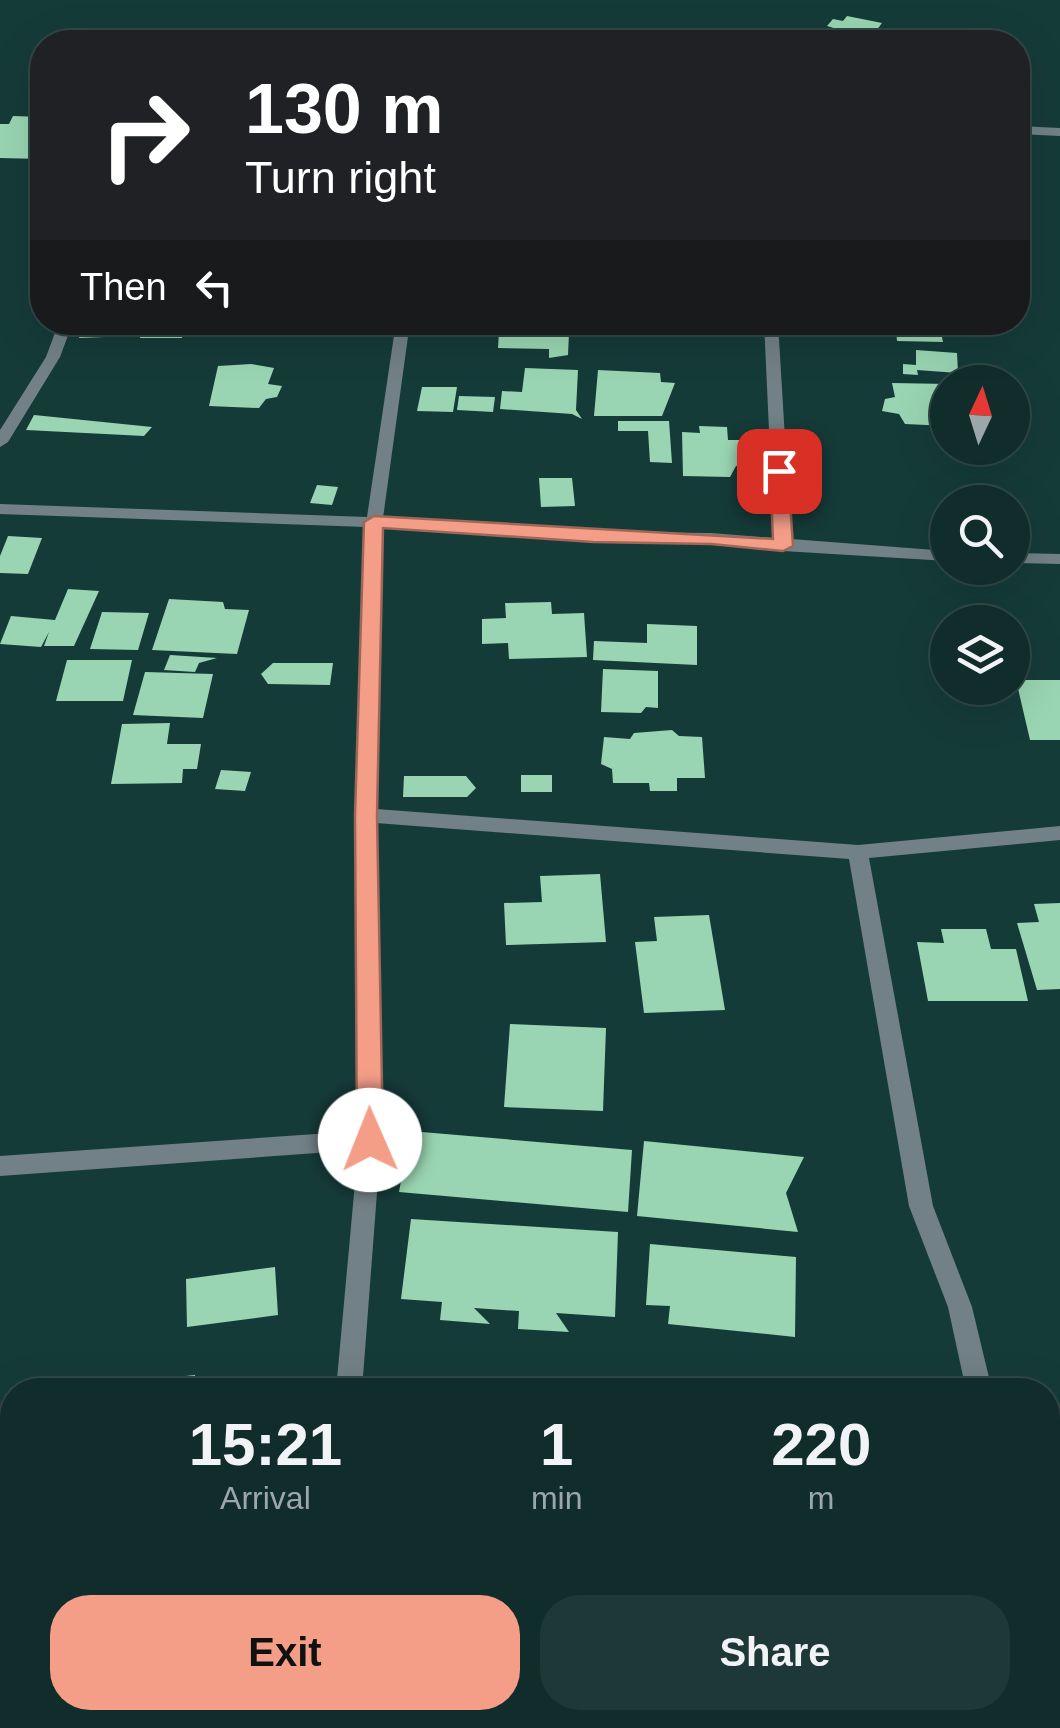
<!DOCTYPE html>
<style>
:root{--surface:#102c2b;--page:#1e3837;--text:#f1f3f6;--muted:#9ca7a9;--line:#304847;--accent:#f49e88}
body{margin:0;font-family:Arial,sans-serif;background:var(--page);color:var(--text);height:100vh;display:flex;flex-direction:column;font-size:38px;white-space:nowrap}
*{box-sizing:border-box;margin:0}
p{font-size:32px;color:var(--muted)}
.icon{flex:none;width:55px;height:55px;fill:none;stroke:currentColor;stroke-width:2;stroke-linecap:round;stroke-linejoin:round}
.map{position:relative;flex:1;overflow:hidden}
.side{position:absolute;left:0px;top:1378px;width:1060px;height:352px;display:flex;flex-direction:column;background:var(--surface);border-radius:40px 40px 0 0;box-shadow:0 10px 40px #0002,0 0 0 2px var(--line)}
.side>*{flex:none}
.top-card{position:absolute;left:30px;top:30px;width:1000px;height:305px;border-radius:40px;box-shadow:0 10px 40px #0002,0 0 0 2px var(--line);background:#202124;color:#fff;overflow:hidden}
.needle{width:65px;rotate:4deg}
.tools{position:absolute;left:930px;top:365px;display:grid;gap:20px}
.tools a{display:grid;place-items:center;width:100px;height:100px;border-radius:50%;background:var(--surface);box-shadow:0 10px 40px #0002,0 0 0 2px var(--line);font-size:50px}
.pin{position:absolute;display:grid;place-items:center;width:85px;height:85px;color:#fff;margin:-42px;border-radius:20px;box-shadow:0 5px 15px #0006}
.me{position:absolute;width:110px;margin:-55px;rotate:359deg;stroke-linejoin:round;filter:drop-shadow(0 0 8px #0008)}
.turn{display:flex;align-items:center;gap:35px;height:210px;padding:0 50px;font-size:45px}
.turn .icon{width:130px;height:130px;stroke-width:2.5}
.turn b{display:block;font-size:70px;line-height:85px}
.then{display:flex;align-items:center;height:95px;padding:0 50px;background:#0003;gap:20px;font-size:38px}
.eta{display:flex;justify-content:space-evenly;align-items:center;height:170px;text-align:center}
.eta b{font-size:60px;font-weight:700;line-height:70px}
.primary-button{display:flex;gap:20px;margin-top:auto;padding:20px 50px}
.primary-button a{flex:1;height:115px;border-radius:40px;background:var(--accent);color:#111;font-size:40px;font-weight:700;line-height:115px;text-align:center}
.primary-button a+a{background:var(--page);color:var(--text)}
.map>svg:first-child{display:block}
.building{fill:#99d5b2}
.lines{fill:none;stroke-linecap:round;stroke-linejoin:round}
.street{fill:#728187;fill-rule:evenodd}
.route{fill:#f49e88;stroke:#9f6758;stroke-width:2.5}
</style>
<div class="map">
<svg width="1060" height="1728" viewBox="0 0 1060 1728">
<rect width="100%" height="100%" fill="#153b39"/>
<path class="building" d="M847,16l35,7 -12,16 -43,-13 6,-7 10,2z
M949,31l45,4 14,7h-61z
M13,116l29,1v42l-42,-1v-34h9z
M86,322h49l-5,14 -51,2z
M143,322h42l-3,16h-42z
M605,322h64v6h-10l-1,6 -54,-1z
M883,322h56l4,20 -46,-1 -1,-11h-12z
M499,332l70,1 -1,22 -19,3v-9l-51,-1z
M916,350l41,3 1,20 -41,-3 1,5 -15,-1v-10l13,1z
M251,364l23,4 -6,16 14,2 -5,11 -11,2 -7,9 -50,-2 9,-40z
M525,368l53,2 -2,40 6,9 -10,-5 -72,-5 2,-18 20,1z
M598,370l62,3 1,9 14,1 -13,33h-68z
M892,383l56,1v42l-43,-2 -6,-10 -17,-3 3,-12 10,-2z
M422,387h35l-4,25 -36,-1z
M459,396l36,1 -2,15 -36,-2z
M34,415l118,12 -8,9 -118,-6z
M618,421h51l3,42 -22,-1 -2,-31h-30z
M699,426l28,1 1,13h15l2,24 -9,2 -6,11 -47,-1 -1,-44 18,1z
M539,478h33l3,28 -34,1z
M317,485l21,2 -6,18 -22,-2z
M8,536l34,2 -14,36 -28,-1v-17z
M68,589l31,2 -25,55h-30l5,-14 -8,15 -41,-3 11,-28 44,4z
M169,599l54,3 2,7 24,1 -12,44 -85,-4z
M551,602l1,12 32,-1 3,44 -78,2 -1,-16 -26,1v-25l24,-1 -1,-15z
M102,612l47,1 -11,37 -48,-1z
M647,624l50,2v39l-104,-5 1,-19 53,2z
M170,655l47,3 -18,5 -4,9 -31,-2z
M67,660h65l-9,41h-67z
M273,663h60l-3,22 -62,-1 -7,-10z
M603,669l55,2v37l-12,-1 -5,6 -40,-1z
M145,672l68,2 -10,44 -70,-3z
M1016,680h44v60h-30z
M170,723l-3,21h34l-4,25h-14l-1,14 -71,1 11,-60z
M672,730l7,6 23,1 3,41h-28v13h-27l-1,-8h-36l-1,-14 -11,-5 3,-27 26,2 4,-6z
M221,770l30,2 -6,19 -30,-2z
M521,775h31v17h-31z
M404,776h62l10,12 -9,9h-64z
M600,874l6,68 -100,3 -2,-42 38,-1 -2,-26z
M1060,903v86l-23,1 -20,-67 22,-1 -5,-18z
M709,915l16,95 -81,3 -9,-71 22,-1 -3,-24z
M941,929h45l5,20h25l12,52h-100l-11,-59 27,1z
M510,1024l96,4 -3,83 -99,-4z
M410,1131l222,19 -4,62 -229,-20z
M644,1141l160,16 -18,36 12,39 -161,-16z
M411,1219l207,13 -3,85 -59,-4 13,19 -51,-3 1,-18 -45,-3 16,16 -50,-4 2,-18 -41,-3z
M650,1244l146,13 -1,80 -127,-13 2,-18 -24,-1z
M275,1267l3,48 -91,12 -1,-48z
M195,1375v15h-86v-6z
M1048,1559h12v60h-2z"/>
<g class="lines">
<path class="street" d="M1018,126l42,2v8l-42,-2z
M59,322h14l-13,35 -52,85 -8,5v-17l46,-73z
M396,322h14l-27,196 210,14 118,1 63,5 -10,-216h14l13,217 157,12v10l-165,-10 -72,-8 -118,-1 -211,-14 -6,281 482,36 202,-19v14l-191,18 64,348 39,101 20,83h-26l-18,-83 -39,-101 -60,-347 -473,-36 5,317 -19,250h-26l22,-240 -358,26v-20l359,-25 -3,-316 10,-288 -366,-13v-10l367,13z
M1012,553l48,1v10l-48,-1z
M1048,1706l4,2 5,20h-28l-1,-10h20z
M308,1718h28l-1,10h-28z"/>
</g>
<path class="route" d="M779,466l9,5 5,75 -10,5 -72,-7 -118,-2 -210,-14 -6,287 6,325 -4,7h-18l-4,-7 -2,-325 9,-293 10,-6 399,23 -3,-68z"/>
</svg>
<div class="tools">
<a><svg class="needle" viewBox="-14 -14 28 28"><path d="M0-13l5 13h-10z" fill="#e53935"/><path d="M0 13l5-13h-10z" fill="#9ca7a9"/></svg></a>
<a><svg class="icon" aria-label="search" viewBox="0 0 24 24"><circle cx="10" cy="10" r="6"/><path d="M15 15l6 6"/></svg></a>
<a><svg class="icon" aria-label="layers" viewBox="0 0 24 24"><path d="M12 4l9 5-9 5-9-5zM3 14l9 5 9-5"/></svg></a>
</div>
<div class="pin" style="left:779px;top:471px;background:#d93025"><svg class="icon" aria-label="arrive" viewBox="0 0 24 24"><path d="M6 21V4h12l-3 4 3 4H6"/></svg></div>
<svg class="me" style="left:370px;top:1140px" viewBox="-20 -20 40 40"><circle r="19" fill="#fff"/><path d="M0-13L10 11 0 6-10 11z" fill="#f49e88"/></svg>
<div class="top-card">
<div class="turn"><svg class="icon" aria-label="right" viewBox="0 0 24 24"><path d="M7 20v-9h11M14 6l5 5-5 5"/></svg><div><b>130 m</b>Turn right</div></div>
<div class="then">Then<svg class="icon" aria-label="left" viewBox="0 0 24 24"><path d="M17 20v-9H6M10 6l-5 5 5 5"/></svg></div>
</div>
<section class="side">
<div class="eta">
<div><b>15:21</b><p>Arrival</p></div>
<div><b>1</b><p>min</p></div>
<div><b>220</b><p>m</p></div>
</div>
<div class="primary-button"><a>Exit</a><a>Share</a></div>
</section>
</div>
